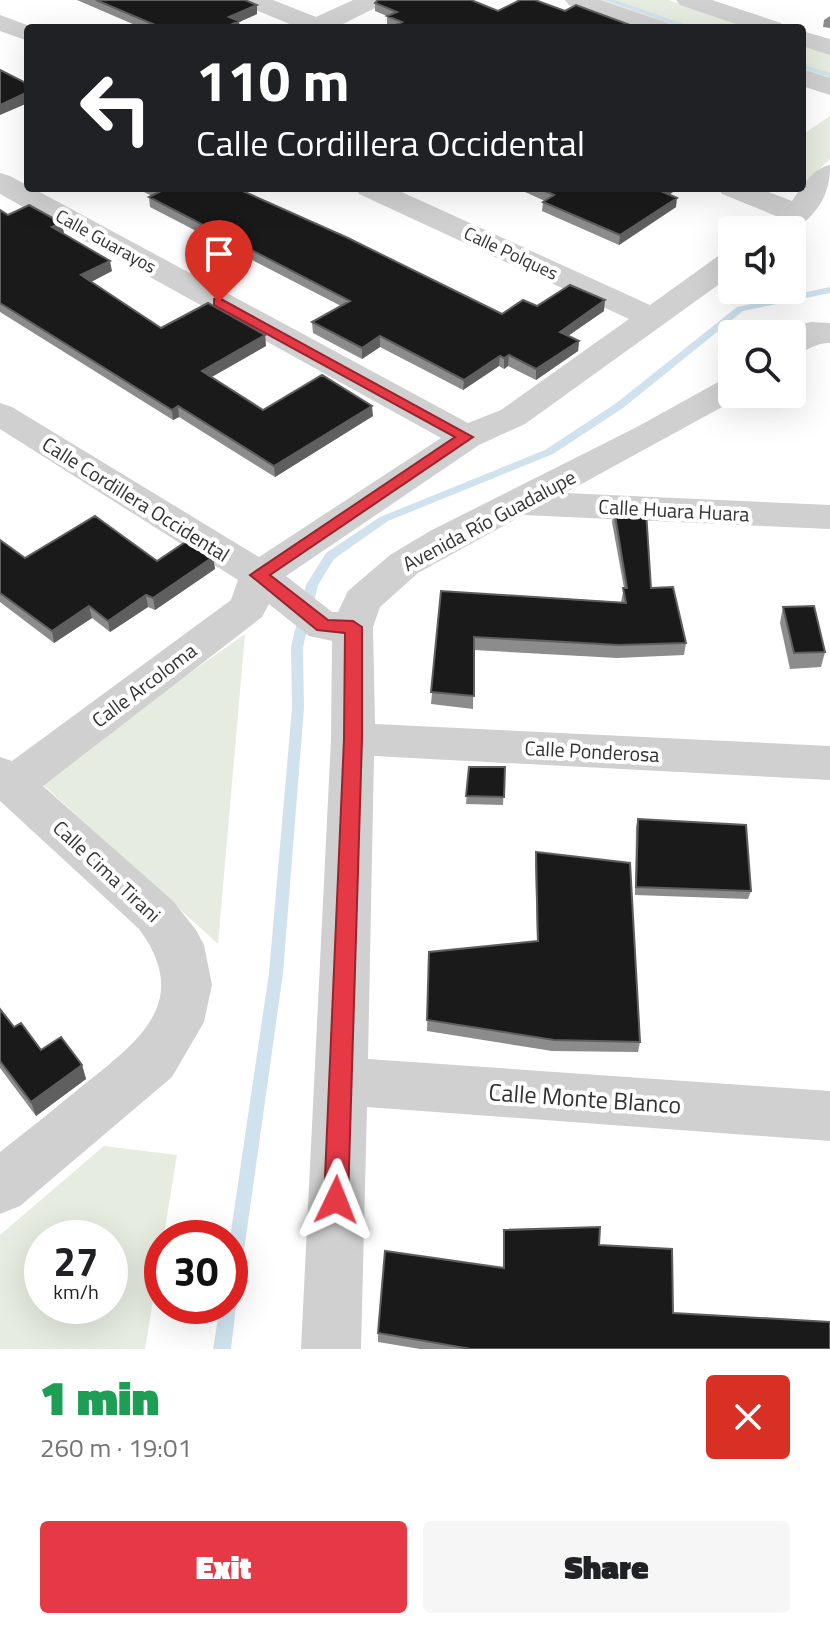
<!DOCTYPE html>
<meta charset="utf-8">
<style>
:root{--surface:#fff;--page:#f6f6f6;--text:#202124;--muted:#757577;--accent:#e63946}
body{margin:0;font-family:"Titillium Web",sans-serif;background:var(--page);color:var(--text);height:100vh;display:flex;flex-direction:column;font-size:30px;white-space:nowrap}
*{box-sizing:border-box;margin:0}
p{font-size:26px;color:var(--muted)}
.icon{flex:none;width:44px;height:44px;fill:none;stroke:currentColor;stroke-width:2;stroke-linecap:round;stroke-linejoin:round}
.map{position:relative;height:1349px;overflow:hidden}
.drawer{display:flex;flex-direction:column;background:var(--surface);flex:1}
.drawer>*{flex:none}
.hud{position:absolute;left:24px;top:24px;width:782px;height:168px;border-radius:8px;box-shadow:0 8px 32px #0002;background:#202124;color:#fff;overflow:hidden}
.buttons{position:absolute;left:718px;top:216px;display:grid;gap:16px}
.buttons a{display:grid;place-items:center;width:88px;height:88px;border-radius:8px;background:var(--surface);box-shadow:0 8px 32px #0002;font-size:40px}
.speed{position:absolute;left:24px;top:1220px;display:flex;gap:16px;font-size:40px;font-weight:700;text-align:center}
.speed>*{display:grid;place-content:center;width:104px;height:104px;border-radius:50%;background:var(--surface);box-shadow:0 8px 32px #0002;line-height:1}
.speed small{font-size:20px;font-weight:400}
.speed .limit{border:12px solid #d22;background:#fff;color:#111}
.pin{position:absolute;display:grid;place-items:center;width:68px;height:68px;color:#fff;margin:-82px -34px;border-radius:50% 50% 50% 0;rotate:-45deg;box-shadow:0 0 8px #0007}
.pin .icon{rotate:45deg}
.me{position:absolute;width:88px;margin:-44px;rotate:2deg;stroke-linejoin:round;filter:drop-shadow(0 0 6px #0008)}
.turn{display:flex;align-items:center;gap:28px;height:168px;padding:0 40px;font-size:36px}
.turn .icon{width:104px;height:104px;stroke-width:2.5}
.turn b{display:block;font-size:56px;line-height:68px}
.round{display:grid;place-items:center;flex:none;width:84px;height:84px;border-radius:8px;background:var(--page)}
.summary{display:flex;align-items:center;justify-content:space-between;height:136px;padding:0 40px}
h1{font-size:48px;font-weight:800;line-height:60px;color:#1e9e55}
.button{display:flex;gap:16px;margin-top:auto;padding:16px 40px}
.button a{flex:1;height:92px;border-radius:8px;background:var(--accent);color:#fff;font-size:32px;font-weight:800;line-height:92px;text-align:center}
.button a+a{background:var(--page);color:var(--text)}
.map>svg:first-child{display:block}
.green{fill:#e6ecdf;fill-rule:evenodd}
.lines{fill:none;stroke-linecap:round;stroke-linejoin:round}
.stream{fill:#cfe2ee;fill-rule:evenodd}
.minor{fill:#d0d0d0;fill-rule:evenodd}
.wall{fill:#8c8c8c}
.shaded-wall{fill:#5f5f5f}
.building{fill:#1a1a1a;stroke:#5f5f5f;stroke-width:2}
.route{fill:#e63946;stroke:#96252e;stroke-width:2}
.labels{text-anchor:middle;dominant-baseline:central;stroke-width:8;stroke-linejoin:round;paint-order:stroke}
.far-street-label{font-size:18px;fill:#333;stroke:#fff}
.street-label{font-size:20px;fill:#333;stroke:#fff}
.near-street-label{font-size:24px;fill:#333;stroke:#fff}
</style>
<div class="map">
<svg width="830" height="1349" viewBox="0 0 830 1349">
<rect width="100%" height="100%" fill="#fff"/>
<path class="green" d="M595,0h73l84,28h-75z
M802,45l28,9v26l-28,-10z
M830,116v43l-28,26v-50z
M245,634l-27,310 -180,-164z
M104,1146l73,9 -32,194h-145v-114zM110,1238v68h-68v-68z"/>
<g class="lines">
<path class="stream" d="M605,0h10l80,28h-11z
M802,64l28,9v4l-28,-9z
M830,287v6l-87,18 -120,97 -70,46 -165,67 -54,38 -16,26 -15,62 1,61 -21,265 -45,321 -4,7 2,5 -5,43h-18l7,-43h10v-68l39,-265 23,-265 -1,-61 15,-62 20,-32 54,-36 165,-67 70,-46 122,-97z"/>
<path class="minor" d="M240,0h33l43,17 37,-17h32l-4,5 -46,23h-36l-55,-23z
M565,0h35l68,23 3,5h-36l-66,-23z
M676,0h36l69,23 3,5h-36l-68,-23z
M0,15l35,13h-7v13l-28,-10z
M802,31l28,8v16l-28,-9z
M802,69l28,9v17l-28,-9z
M830,165c0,32 -13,49 -38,67v-2h-31l15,-14 -54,-22 -4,-6h40l34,13c11,-15 18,-31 38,-36z
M0,173l10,3 458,247 33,-13 128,-91 -270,-125 -4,-6h38l257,117 71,-51 11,-2v23l-207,149 -46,21 -193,131 46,36h6l10,-21 42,-36 40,-24 205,-103 85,-47 12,-3v16l12,1 -179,98 265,12v24l-307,-14 -105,58 -38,34 -7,20 2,97 455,22v34l-456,-24 -6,303 462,32v50l-463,-34 -6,242h-60l30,-610 1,-98 -23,-5 -40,-32 -7,13 -219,169 130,115 23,29 8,15 8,40 -8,37 -32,55 -152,129 -20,8v-62c27,-21 54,-43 81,-65 55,-44 113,-84 58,-158l-139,-128v-44l12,4 219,-161 7,-20 -238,-151v-26l12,4 247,150 182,-119 -441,-244z
M811,322l19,1v20c-15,-1 -23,9 -38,13v-22h-5l12,-9z"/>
</g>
<path class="wall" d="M77,0h168l12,14 -18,8 1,6h-98z
M375,3l123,8h67l73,17h-247v-1l-4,-2v-9l-12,-5z
M830,16v12l-7,-1 1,-7z
M136,188h100l266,126 35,-8 67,5 -36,25 11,5 -1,10 -42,29 -28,-14 -4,3 -5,-3 -36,24 -83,-43 -18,12 -49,-26 -1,-11 29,-16 -191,-99 -1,-10 3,-1z
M516,188h163l-10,6 7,13 -57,38 -77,-34 1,-9 2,-1z
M0,210l8,5 56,18 -1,1 49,37 -21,11 70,46 104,7 1,11 -55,31 52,33 110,6 -98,61 -96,-60 -6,3 -173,-108z
M614,509l37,79 35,55 -2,12 -67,3 -143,-8 -1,59 -42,-5 10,-113 180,11 3,-14 -12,-66z
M0,540l25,18 132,3 56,-4 2,12 -60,41 -7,-3 -38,25 -18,-14 -38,25 -54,-41z
M783,607l42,45 -4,15 -31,2 -10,-46z
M469,767h36l-2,38 -37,-1z
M638,819l113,72 -3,8 -113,-4 1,-68z
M536,852l104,190 -2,10 -86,-1 -125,-20 2,-79 108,-11 -2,-77z
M0,1009l14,18 27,23 41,15 4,14 -50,37 -36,-48z
M504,1230l95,15 74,68 157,36h-410l-42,-7v-9l125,-65z"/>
<path class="shaded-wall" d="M257,5v9l-18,8 1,6h-16l5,-11z
M28,92v11l-28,12v-10z
M666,188h13l-19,13 1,-10z
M677,198l-1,9 -57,38 1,-10z
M62,223l2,10 -10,5 -2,-11z
M110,261l2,10 -29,15 -2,-11z
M605,300l-1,11 -45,31 1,-10z
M265,335l1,11 -63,36 -1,-11z
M380,336v11l-18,12v-11z
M579,341l-1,10 -42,29v-11z
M509,355l-1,11 -4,3v-11z
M500,356l-1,10 -36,24 1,-10z
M178,406l1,11 -6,3 -1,-10z
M372,406l1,10 -98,61 -1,-11z
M213,557l2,12 -60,41 -2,-12z
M146,595l2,12 -38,25 -2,-11z
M89,606l3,12 -38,25 -2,-12z
M82,1065l4,14 -50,37 -5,-14z"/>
<path class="building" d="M96,0h149l12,5 -28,12 10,4 -15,7h-62z
M378,0h93l27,11 22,-11h15l30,11 11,-6 62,23h-244l-3,-1 11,-5 -15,-6 10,-4 -22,-9z
M0,70l28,14v8l-28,13z
M154,188h82l112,50 154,76 21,-14 14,6 33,-21 35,15 -45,32 19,9 -43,28 -27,-14 -5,3 -4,-2 -36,24 -84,-44 -18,12 -50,-26 38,-21 -201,-104 12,-6z
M538,188h128l-5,3 16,7 -57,37 -77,-33 11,-7z
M29,205l33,18 -10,4 58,34 -29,14 80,53 47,-25 57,32 -63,36 61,39 59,-35 50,31 -98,60 -96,-60 -6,4 -172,-107v-93l8,5z
M614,509l32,2 5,77 22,-1 13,56 -67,2 -145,-8v59l-43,-4 10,-101 185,12 -3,-15h4z
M95,516l62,45 30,-20 26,16 -60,41 -7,-3 -38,26 -19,-15 -37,25 -52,-38v-53l25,18z
M814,606l11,46 -31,1 -11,-46z
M469,767h36l-1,30 -38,-1z
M638,819l108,6 5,66 -115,-4z
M536,852l94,11 10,179 -86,-2 -127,-20 2,-68 109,-11z
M0,1009l14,18 7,-4 20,27 20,-13 21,28 -51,37 -31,-41z
M600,1227l-1,18 73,4 1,64 157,9v27h-359l-93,-16 7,-82 119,17v-38z"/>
<path class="route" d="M219,298l254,139 -203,138 58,45 25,1 9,6v112l-14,461 -4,8 -8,4 -9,-4 -3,-8 20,-461 1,-106 -28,-3 -67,-55 205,-138 -241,-132v-6z"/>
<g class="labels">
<g class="far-street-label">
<text transform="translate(106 241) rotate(29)">Calle Guarayos</text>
<text transform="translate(511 253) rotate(25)">Calle Polques</text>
</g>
<g class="street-label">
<text transform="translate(136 499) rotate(32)">Calle Cordillera Occidental</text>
<text transform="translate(674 510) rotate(3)">Calle Huara Huara</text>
<text transform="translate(489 520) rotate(-28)">Avenida Río Guadalupe</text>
<text transform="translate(144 685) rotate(-37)">Calle Arcoloma</text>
<text transform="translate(592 751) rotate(3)">Calle Ponderosa</text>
<text transform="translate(107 871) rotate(43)">Calle Cima Tirani</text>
</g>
<g class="near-street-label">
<text transform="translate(585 1098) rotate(4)">Calle Monte Blanco</text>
</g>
</g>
</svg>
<div class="buttons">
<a><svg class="icon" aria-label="sound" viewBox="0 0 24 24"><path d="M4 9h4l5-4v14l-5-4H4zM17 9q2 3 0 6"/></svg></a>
<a><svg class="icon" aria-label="search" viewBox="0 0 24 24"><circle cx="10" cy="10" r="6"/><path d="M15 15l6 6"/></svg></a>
</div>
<div class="speed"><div>27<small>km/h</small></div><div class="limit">30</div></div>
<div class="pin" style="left:219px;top:302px;background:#d93025"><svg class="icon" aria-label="arrive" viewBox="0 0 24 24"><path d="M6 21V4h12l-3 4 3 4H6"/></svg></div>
<svg class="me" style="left:336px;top:1200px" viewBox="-20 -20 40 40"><path d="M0-17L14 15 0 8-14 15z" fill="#e63946" stroke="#fff" stroke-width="4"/></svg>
<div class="hud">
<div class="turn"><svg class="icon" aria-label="left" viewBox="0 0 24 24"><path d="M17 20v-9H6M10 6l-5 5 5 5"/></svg><div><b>110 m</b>Calle Cordillera Occidental</div></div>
</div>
</div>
<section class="drawer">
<div class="summary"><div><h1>1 min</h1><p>260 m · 19:01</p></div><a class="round" style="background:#d93025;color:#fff"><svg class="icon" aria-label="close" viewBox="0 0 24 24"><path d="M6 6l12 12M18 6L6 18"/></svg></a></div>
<div class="button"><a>Exit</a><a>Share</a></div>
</section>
